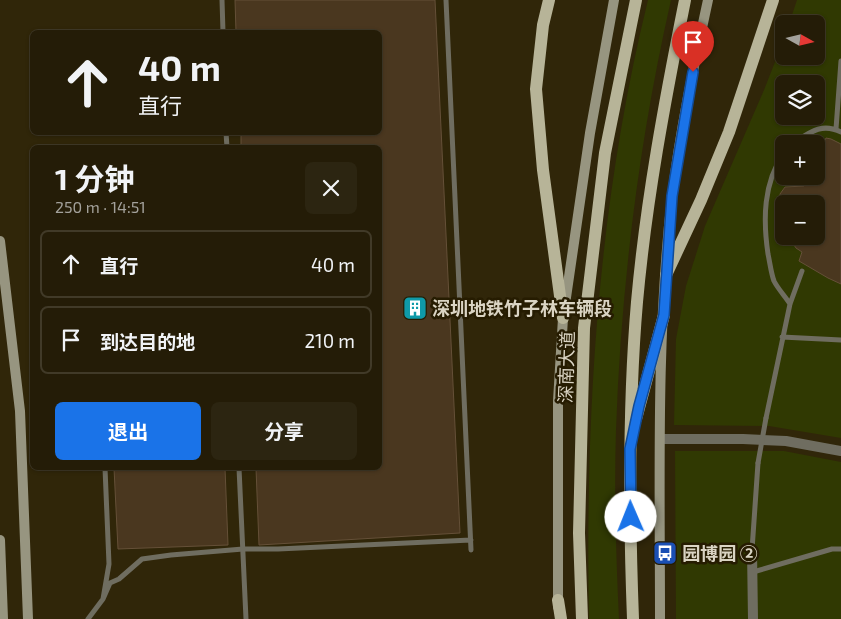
<!DOCTYPE html>
<html lang="zh">
<meta charset="utf-8">
<style>
:root{--surface:#241c07;--page:#2c2511;--text:#f1f3f6;--muted:#a3a19b;--line:#413a28;--accent:#1a73e8}
body{margin:0;font-family:"Exo 2","Noto Sans SC",sans-serif;background:var(--page);color:var(--text);height:100vh;display:flex;flex-direction:column;font-size:19px;white-space:nowrap}
*{box-sizing:border-box;margin:0}
p{font-size:16px;color:var(--muted)}
.icon{flex:none;width:28px;height:28px;fill:none;stroke:currentColor;stroke-width:2;stroke-linecap:round;stroke-linejoin:round}
.map{position:relative;flex:1;overflow:hidden}
.drawer{position:absolute;left:30px;top:145px;width:352px;height:325px;display:flex;flex-direction:column;background:var(--surface);border-radius:8px;box-shadow:0 1px 4px #0004,0 0 0 1px var(--line)}
.drawer>*{flex:none}
.top-card{position:absolute;left:30px;top:30px;width:352px;height:105px;border-radius:8px;box-shadow:0 1px 4px #0004,0 0 0 1px var(--line);background:#241c07;color:var(--text);overflow:hidden}
.needle{width:32px;rotate:98deg}
.fabs{position:absolute;left:775px;top:15px;display:grid;gap:10px}
.fabs a{display:grid;place-items:center;width:50px;height:50px;border-radius:8px;background:var(--surface);box-shadow:0 1px 4px #0004,0 0 0 1px var(--line);font-size:25px}
.pin{position:absolute;display:grid;place-items:center;width:42px;height:42px;color:#fff;margin:-51px -21px;border-radius:50% 50% 50% 0;rotate:-45deg;box-shadow:0 0 5px #0007}
.pin .icon{rotate:45deg}
.me{position:absolute;width:55px;margin:-28px;rotate:359deg;stroke-linejoin:round;filter:drop-shadow(0 0 4px #0008)}
.turn{display:flex;align-items:center;gap:18px;height:105px;padding:0 25px;font-size:22px}
.turn .icon{width:65px;height:65px;stroke-width:2.5}
.turn b{display:block;font-size:35px;line-height:42px}
.round{display:grid;place-items:center;flex:none;width:52px;height:52px;border-radius:8px;background:var(--page)}
.summary{display:flex;align-items:center;justify-content:space-between;height:85px;padding:0 25px}
h1{font-size:30px;font-weight:700;line-height:38px}
.primary-button{display:flex;gap:10px;margin-top:auto;padding:10px 25px}
.primary-button a{flex:1;height:58px;border-radius:8px;background:var(--accent);color:#fff;font-size:20px;font-weight:700;line-height:58px;text-align:center}
.primary-button a+a{background:var(--page);color:var(--text)}
ul{padding:0;list-style:none}
li{display:flex;align-items:center;gap:15px;height:68px;margin:0 10px 8px;padding:0 15px;border:2px solid var(--line);border-radius:8px}
li div{flex:1}
li b{display:block;font-size:19px}
li em{font-style:normal}
.map>svg:first-child{display:block}
.green{fill:#303902;fill-rule:evenodd}
.building{fill:#4a371f;stroke:#655038}
.lines{fill:none;stroke-linecap:round;stroke-linejoin:round}
.lane{stroke:#6f6d60;stroke-width:5}
.street{stroke:#6f6d60;stroke-width:10}
.secondary{stroke:#979580;stroke-width:10}
.primary{stroke:#b7b498;stroke-width:12}
.lane-bridge{stroke:#6f6d60;stroke-width:5}
.route-casing{stroke:#114b97;stroke-width:12}
.route{stroke:#1a73e8;stroke-width:9}
.labels{text-anchor:middle;dominant-baseline:central;stroke-width:5;stroke-linejoin:round;paint-order:stroke}
.poi-label{font-size:18px;font-weight:bold;fill:#dad4c3;stroke:#261c01;text-anchor:start}
.street-label{font-size:18px;fill:#dad4c3;stroke:#261c01}
</style>
<div class="map">
<svg width="841" height="619" viewBox="0 0 841 619">
<rect width="100%" height="100%" fill="#302609"/>
<path class="green" d="M648,0h23c-32,141 -50,286 -55,430 -2,63 0,126 3,189h-30c-4,-208 9,-416 59,-619z
M797,0h44v438l-72,-12 -95,-1 2,-86 10,-53 19,-60 59,-136 20,-51v17h32v-32h-27zM784,84h32v32h-32zM784,144h32v32h-32zM784,204h32v32h-32z
M675,451h109l57,11v157h-165z"/>
<path class="building" d="M235,0h200l25,533 -201,12 -3,-77h124v-320h-139v-16h139v-100h-144z
M826,138l5,1 10,5v140l-13,-6 -29,-17 3,-9 -6,-4 -4,-6 1,-6h23v-32h-35l-1,-5v-5l5,-7 19,-1 -3,-10h15v-13l8,3 -1,-22z
M114,468h111l3,77 -110,4z"/>
<g class="lines">
<path class="lane" d="M222,0l1,32
M446,0l25,550
M836,129l5,-68
M226,132l1,16
M792,144c17,-11 29,-22 49,-12
M784,153c-21,30 -21,67 -16,101 2,9 3,19 6,27 4,8 11,15 16,23
M782,337l59,3
M766,418l24,-114 12,-33
M239,468l7,151
M752,550l6,-87
M753,572l79,-23h9
M103,599l7,-16 9,-4 23,-20 29,-4 72,-6h35l193,-9
M88,619l15,-20 6,-35 -4,-96"/>
<path class="street" d="M660,439h83l43,2 55,10
M752,550l1,69"/>
<path class="secondary" d="M0,241l20,170 8,208
M0,540l3,79
M558,607v-206l5,-83 27,-185 24,-133
M660,619c0,-140 -4,-283 12,-422 8,-66 22,-132 36,-197"/>
<path class="primary" d="M549,0l-6,25 -7,64 7,81 20,148
M666,275l35,-75 28,-68 44,-132
M636,419l28,-104
M558,600l3,19
M582,619l-3,-86 5,-205 21,-175 31,-153
M633,619c-4,-105 -5,-212 4,-317 9,-101 28,-202 48,-302"/>
<path class="lane-bridge" d="M758,463l8,-45"/>
</g>
<g class="lines">
<g class="route-casing">
<path id="route" d="M631,517l-1,-68 9,-43 25,-91 8,-119 21,-124"/>
</g>
<use href="#route" class="route"/>
</g>
<defs>
<g id="building-square" transform="scale(1.25)"><rect x="-9" y="-9" width="18" height="18" rx="4" fill="#0f9aa8" stroke="#261c01"/><path d="M-4-6H4V6H1V3H-1V6H-4ZM-2.5-4.3h1.7v1.8h-1.7ZM.8-4.3h1.7v1.8H.8ZM-2.5-1h1.7V.8h-1.7ZM.8-1h1.7V.8H.8Z" fill="#fff"/></g>
<g id="bus-square" transform="scale(1.25)"><rect x="-9" y="-9" width="18" height="18" rx="4" fill="#1a4fb4" stroke="#261c01"/><path d="M-5-6H5V4H4V6H2V4H-2V6H-4V4H-5ZM-3.5-4V0h7V-4ZM-3.5 1.2v1.5H-2V1.2ZM2 1.2v1.5H3.5V1.2Z" fill="#fff"/></g>
</defs>
<g fill-rule="evenodd">
<use href="#building-square" x="415" y="308"/>
<use href="#bus-square" x="665" y="553"/>
</g>
<g class="labels">
<g class="poi-label">
<text x="432" y="308">深圳地铁竹子林车辆段</text>
<text x="682" y="553">园博园 ②</text>
</g>
<g class="street-label">
<text transform="translate(566 367) rotate(-88)">深南大道</text>
</g>
</g>
</svg>
<div class="fabs">
<a><svg class="needle" viewBox="-14 -14 28 28"><path d="M0-13l5 13h-10z" fill="#e53935"/><path d="M0 13l5-13h-10z" fill="#a3a19b"/></svg></a>
<a><svg class="icon" aria-label="layers" viewBox="0 0 24 24"><path d="M12 4l9 5-9 5-9-5zM3 14l9 5 9-5"/></svg></a>
<a>+</a>
<a>−</a>
</div>
<div class="pin" style="left:693px;top:72px;background:#d93025"><svg class="icon" aria-label="arrive" viewBox="0 0 24 24"><path d="M6 21V4h12l-3 4 3 4H6"/></svg></div>
<svg class="me" style="left:631px;top:517px" viewBox="-20 -20 40 40"><circle r="19" fill="#fff"/><path d="M0-13L10 11 0 6-10 11z" fill="#1a73e8"/></svg>
<div class="top-card">
<div class="turn"><svg class="icon" aria-label="ahead" viewBox="0 0 24 24"><path d="M12 20V5M6 11l6-6 6 6"/></svg><div><b>40 m</b>直行</div></div>
</div>
<section class="drawer">
<div class="summary"><div><h1>1 分钟</h1><p>250 m · 14:51</p></div><a class="round"><svg class="icon" aria-label="close" viewBox="0 0 24 24"><path d="M6 6l12 12M18 6L6 18"/></svg></a></div>
<ul>
<li><svg class="icon" aria-label="ahead" viewBox="0 0 24 24"><path d="M12 20V5M6 11l6-6 6 6"/></svg><div><b>直行</b></div><em>40 m</em></li>
<li><svg class="icon" aria-label="arrive" viewBox="0 0 24 24"><path d="M6 21V4h12l-3 4 3 4H6"/></svg><div><b>到达目的地</b></div><em>210 m</em></li>
</ul>
<div class="primary-button"><a>退出</a><a>分享</a></div>
</section>
</div>
